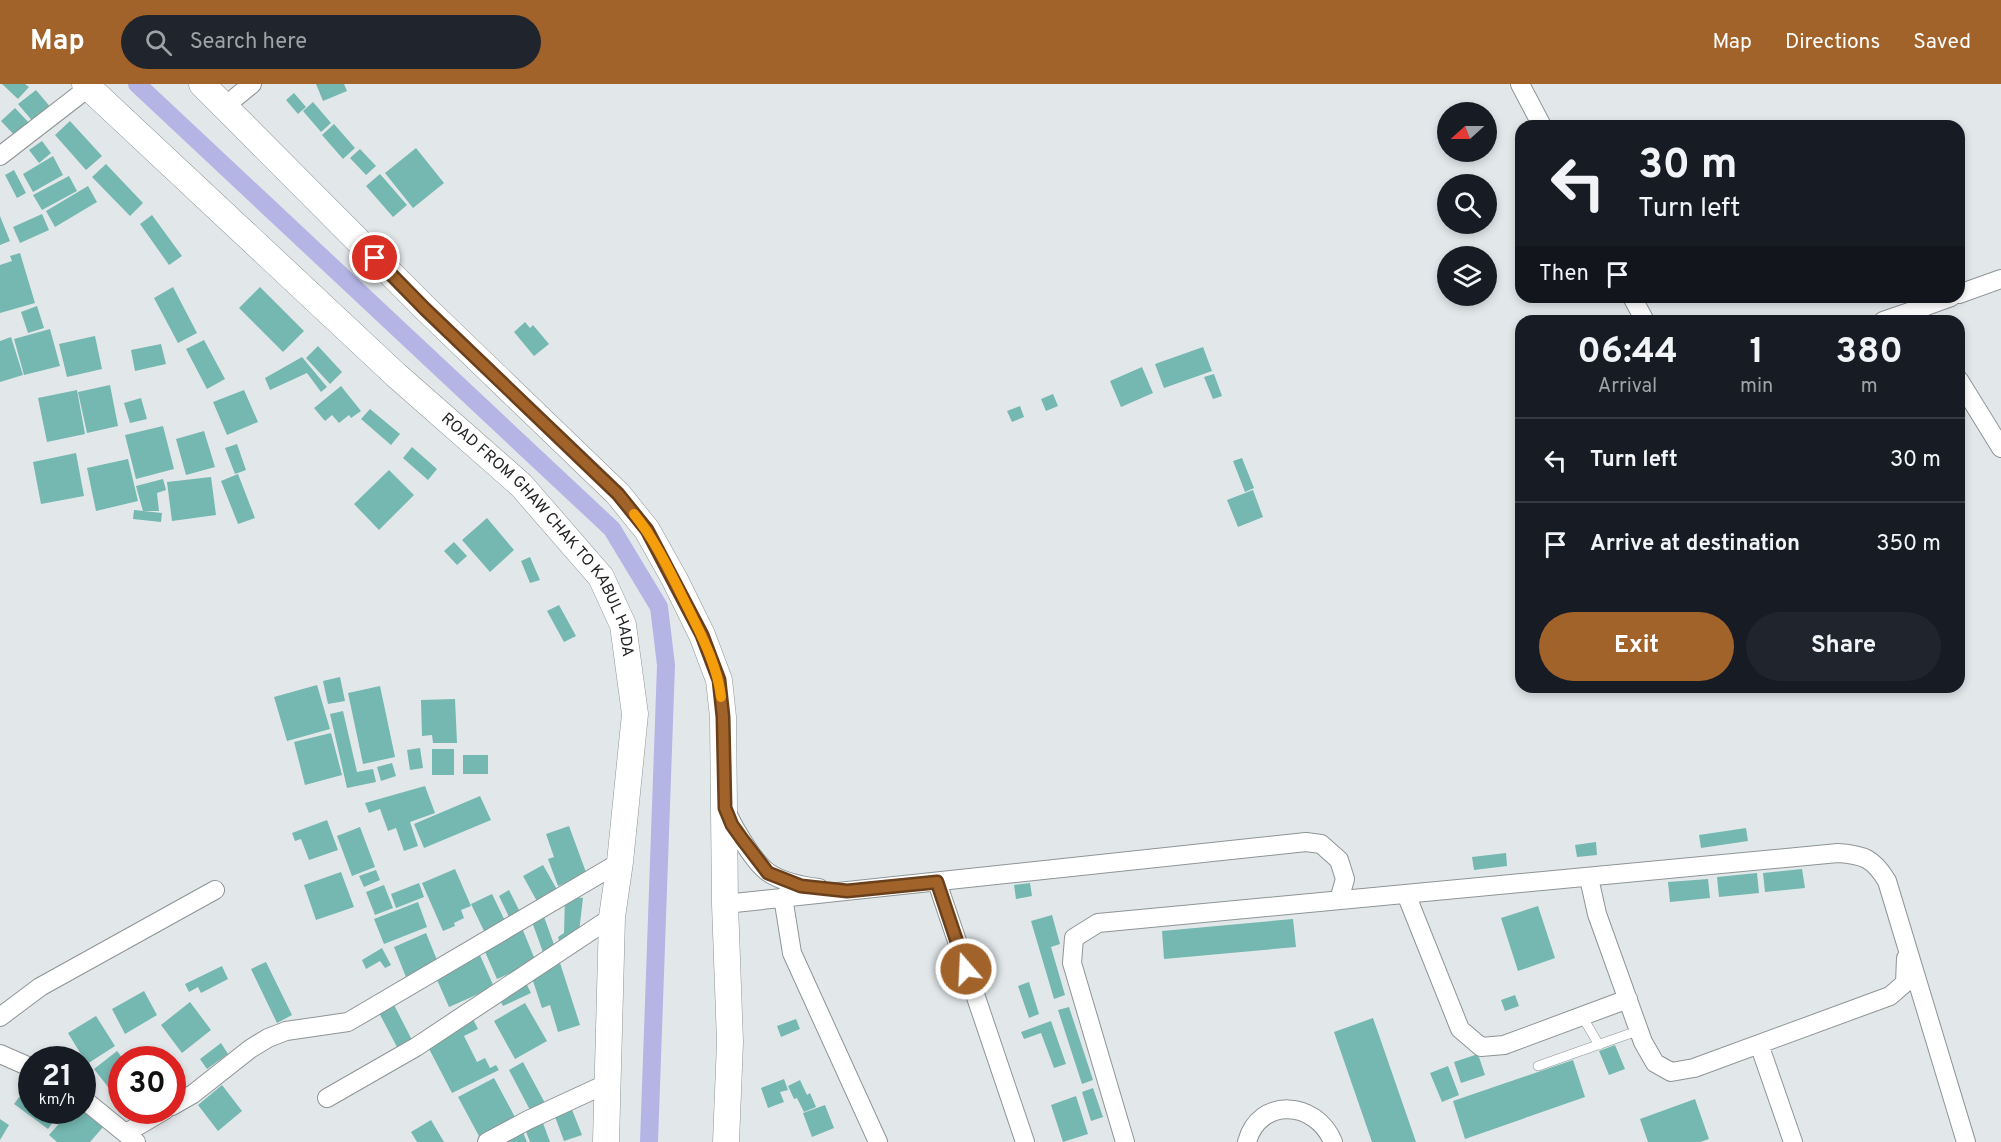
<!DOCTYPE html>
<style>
:root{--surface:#171b24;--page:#20242c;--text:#f1f3f6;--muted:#9ea1a6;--line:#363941;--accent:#a2632a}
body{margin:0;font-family:Overpass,sans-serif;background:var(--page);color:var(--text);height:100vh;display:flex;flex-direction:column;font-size:22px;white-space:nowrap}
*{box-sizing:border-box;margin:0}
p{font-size:20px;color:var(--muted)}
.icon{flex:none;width:33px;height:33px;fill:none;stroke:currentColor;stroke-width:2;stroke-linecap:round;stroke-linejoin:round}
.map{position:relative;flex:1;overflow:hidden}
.sheet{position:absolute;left:1515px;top:231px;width:450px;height:378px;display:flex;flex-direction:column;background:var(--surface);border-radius:18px;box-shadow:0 3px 9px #0003}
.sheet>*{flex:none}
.hud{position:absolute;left:1515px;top:36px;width:450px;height:183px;border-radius:18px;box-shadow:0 3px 9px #0003;background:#171b24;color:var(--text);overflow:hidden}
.needle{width:39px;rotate:249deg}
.tools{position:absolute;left:1437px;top:18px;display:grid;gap:12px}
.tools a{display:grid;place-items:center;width:60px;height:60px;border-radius:50%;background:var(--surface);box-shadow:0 3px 9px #0003;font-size:30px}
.speed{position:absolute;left:18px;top:962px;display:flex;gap:12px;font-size:30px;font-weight:700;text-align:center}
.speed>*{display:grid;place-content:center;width:78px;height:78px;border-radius:50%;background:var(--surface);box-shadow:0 3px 9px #0003;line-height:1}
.speed small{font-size:15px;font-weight:400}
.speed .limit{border:9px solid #d22;background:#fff;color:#111}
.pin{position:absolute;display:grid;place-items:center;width:51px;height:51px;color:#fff;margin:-26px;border:3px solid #fff;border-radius:50%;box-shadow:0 2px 6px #0007}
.me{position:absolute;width:66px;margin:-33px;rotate:341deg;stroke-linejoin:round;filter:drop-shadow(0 0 4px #0008)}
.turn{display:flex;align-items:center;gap:21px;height:126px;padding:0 24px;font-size:27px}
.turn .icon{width:78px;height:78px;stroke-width:2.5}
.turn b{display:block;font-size:42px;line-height:51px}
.then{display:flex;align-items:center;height:57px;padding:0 24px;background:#0003;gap:12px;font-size:22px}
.eta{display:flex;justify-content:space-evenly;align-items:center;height:102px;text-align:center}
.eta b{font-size:36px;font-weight:700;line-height:42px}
.cta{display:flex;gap:12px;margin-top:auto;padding:12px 24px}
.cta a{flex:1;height:69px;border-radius:36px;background:var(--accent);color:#fff;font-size:24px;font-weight:700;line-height:69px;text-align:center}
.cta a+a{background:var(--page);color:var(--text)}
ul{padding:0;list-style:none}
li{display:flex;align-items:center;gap:18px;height:84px;padding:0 24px;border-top:2px solid var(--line)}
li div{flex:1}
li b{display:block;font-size:22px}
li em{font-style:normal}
header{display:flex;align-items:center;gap:36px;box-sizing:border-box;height:84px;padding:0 30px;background:var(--accent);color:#fff}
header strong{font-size:28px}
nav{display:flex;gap:33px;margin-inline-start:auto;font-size:21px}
.search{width:420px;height:54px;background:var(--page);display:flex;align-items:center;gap:15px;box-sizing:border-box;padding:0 21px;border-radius:33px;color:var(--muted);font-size:22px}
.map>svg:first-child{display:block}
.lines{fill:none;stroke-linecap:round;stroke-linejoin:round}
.canal{stroke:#b4b5e5;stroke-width:18}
.building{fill:#75b7b1}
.lane-casing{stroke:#8e9495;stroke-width:10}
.street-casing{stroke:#8e9495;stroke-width:20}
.secondary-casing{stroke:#8e9495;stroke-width:27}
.lane{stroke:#fff;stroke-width:9}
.street{stroke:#fff;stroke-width:18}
.secondary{stroke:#fff;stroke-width:26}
.route-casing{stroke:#69401b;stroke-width:15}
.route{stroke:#a2632a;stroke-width:10}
.slow{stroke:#f59e0b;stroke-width:10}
.labels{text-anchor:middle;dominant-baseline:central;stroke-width:4.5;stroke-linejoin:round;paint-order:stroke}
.street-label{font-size:16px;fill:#212324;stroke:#e2e8ea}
</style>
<header>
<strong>Map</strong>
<div class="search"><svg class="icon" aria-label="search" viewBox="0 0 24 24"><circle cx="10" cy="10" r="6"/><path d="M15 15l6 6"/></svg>Search here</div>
<nav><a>Map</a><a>Directions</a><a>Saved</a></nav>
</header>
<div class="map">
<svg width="2001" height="1058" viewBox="0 0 2001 1058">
<rect width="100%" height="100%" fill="#e2e8ea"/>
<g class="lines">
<path class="canal" d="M137,0l475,445 47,78 7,58 -17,477"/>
</g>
<path class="building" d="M2,0h23l4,3 -11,12z
M316,0h28l3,7 -24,10z
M36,6l16,19 -17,15 -17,-20z
M294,9l12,14 -8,7 -12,-14z
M313,18l18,21 -10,9 -18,-21z
M15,24l17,18 -14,13 -17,-18z
M70,37l32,35 -16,14 -31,-35z
M334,40l21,24 -12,11 -21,-24z
M42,57l9,12 -12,10 -10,-13z
M416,64l28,35 -31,25 -28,-35z
M360,65l16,17 -10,9 -16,-17z
M53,72l10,19 -30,17 -10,-18z
M106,80l37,39 -13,13 -38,-39z
M14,86l12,23 -9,5 -12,-23z
M380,90l27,31 -14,12 -27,-31z
M69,92l8,15 -35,19 -9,-15z
M88,102l9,16 -42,25 -9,-16z
M42,130l7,16 -29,13 -7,-16z
M152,131l30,41 -13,9 -29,-41z
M0,132l10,25 -10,4z
M20,169l15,50 -35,10v-48l12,-4 -2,-5z
M173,203l24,46 -19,10 -24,-45z
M260,203l44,44 -21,21 -44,-44z
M37,222l7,22 -16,5 -7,-21z
M525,238l5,6 3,-3 16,19 -15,12 -20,-24z
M50,245l10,37 -36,9 -10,-36z
M95,252l7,33 -35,8 -8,-33z
M11,253l12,38 -23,7v-41z
M204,256l21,39 -18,10 -21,-40z
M161,260l5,20 -31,7 -4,-21z
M318,262l24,26 -12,12 -24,-26z
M1203,263l9,24 -48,17 -9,-24z
M302,273l25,30 -6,5 -14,-19 -37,17 -5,-12z
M1142,283l11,26 -32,14 -11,-26z
M1214,290l8,22 -9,3 -9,-22z
M110,301l8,41 -31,7 -9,-41z
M341,302l20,25 -10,7 -2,-3 -10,8 -7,-8 -7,6 -11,-13z
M77,306l8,44 -38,8 -9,-44z
M244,306l14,32 -31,13 -14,-33z
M1053,310l5,12 -12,5 -5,-12z
M141,314l6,21 -17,4 -6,-20z
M1020,322l4,11 -12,5 -5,-11z
M370,325l30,25 -9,11 -30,-26z
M163,342l11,43 -38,10 -11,-44z
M204,347l11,36 -29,8 -10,-36z
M237,360l9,26 -11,4 -10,-26z
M412,363l25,22 -9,11 -25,-22z
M76,369l8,43 -43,8 -8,-42z
M1242,374l12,30 -9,4 -12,-31z
M128,375l10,42 -42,10 -9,-43z
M389,386l25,25 -35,35 -25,-26z
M238,390l17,44 -17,6 -17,-43z
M211,393l5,38 -44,6 -5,-39z
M163,395l3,11 -9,3 2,18h-16l-7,-25z
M1253,406l10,27 -25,10 -11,-27z
M134,426l28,3 -1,9 -28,-3z
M487,434l27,32 -24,22 -28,-32z
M454,458l13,14 -10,9 -13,-14z
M530,473l10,23 -10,3 -9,-22z
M559,521l17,31 -12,6 -17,-31z
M340,593l5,24 -17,3 -5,-23z
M317,601l13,44 -43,12 -13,-44z
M380,602l15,71 -32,7 -15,-71z
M455,615l2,44h-24l-1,-8 -10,1 -1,-36z
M343,627l14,61 16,-3 3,13 -29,6 -17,-74z
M331,649l11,42 -37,10 -11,-43z
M420,664l3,20 -13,2 -3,-20z
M432,665h22v26h-22z
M463,671h25v19h-25z
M392,679l4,13 -15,5 -4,-14z
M425,702l10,27 -25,9 8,24 -14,5 -8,-23 -8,3 -8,-22 -11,4 -4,-10z
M480,712l11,24 -67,28 -10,-24z
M327,736l11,30 -29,10 -8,-21 -6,2 -3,-8z
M569,742l18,49 -29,11 -10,-27 6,-2 -8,-23z
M360,743l15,40 -23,9 -15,-40z
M1746,744l2,13 -47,7 -2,-13z
M1596,758l1,13 -20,2 -2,-12z
M1506,769l1,13 -33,4 -2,-13z
M543,781l16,28 -20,12 -16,-29z
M455,785l16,37 -10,4 3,8 -10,5 1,3 -12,5 -21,-48z
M1802,785l3,19 -40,4 -2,-19z
M376,786l4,10 -16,7 -5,-11z
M341,788l13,35 -38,13 -12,-35z
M1757,789l2,20 -40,4 -2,-20z
M1708,795l2,19 -40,4 -2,-20z
M419,799l5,14 -28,11 -5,-14z
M1030,799l2,13 -16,3 -2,-14z
M384,801l9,23 -18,7 -9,-23z
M509,806l12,24 -11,5 -11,-23z
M492,810l15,31 -21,10 -15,-31z
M565,812l18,2 -4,34 -18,15 -3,-10 6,-4z
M418,818l9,25 -43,17 -10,-25z
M1538,822l17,52 -37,13 -17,-53z
M543,830l13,36 -12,5 -13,-36z
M1052,831l8,29 -9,3 14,48 -11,4 -23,-78z
M1293,835l3,28 -132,12 -2,-28z
M522,844l14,34 -39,17 -15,-34z
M426,849l11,27 -9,4 3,8 -23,10 -14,-35z
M382,864l9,17 -6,3 -5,-7 -14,8 -4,-9z
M479,869l15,34 -45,20 -15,-34z
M266,878l26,53 -15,8 -26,-54z
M560,879l20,62 -22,7 -8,-27 -8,3 -12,-36z
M222,882l6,13 -27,14 -3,-6 -9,5 -4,-8z
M525,897l6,12 -28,13 -6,-12z
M1029,898l10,32 -10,4 -11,-32z
M144,907l13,24 -32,19 -13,-25z
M1515,911l4,11 -14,5 -4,-11z
M392,917l20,39 -15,7 -20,-38z
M190,918l21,28 -29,23 -21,-28z
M525,919l22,38 -32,18 -21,-38z
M1069,923l24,73 -11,4 -24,-74z
M96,932l19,30 -28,18 -19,-31z
M1373,934l43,124h-44l-38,-110z
M473,935l5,10 -14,7 13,26 8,-4 5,10 6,-3 3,5 -47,23 -26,-50z
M796,935l4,10 -19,8 -4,-11z
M1051,937l15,43 -12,4 -13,-35 -17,6 -3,-7z
M221,959l7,11 -21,15 -7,-10z
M1615,961l10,24 -16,6 -10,-24z
M117,967l6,8h-1v40l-3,2 -25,-32z
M1478,970l7,21 -24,8 -7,-21z
M1573,976l12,37 -120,42 -12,-38z
M523,978l23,43 -15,7 -22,-42z
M1448,982l11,29 -17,7 -12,-29z
M174,990l10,16 -12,7v-22z
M494,994l22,41 -36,19 -22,-41z
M784,995l4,11 -8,2 4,10 -16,6 -7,-20z
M32,996v30h30l-14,19 -34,-25z
M800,996l7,15 3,-2 6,14 -12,5 -7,-14 -3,1 -6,-13z
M222,1001l20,26 -24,20 -20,-26z
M1093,1004l10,29 -12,4 -9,-29z
M1076,1012l12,38 -25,8 -12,-37z
M1695,1015l14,40 -9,3h-52l-8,-23z
M825,1021l9,23 -22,9 -9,-24z
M571,1023l11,28 -18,6 -10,-27z
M71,1026h11l22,16 -14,16h-33l-8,-7z
M0,1035l9,6 -9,15z
M431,1036l13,22h-27l-6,-10z
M543,1039l7,19h-20l-5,-13z
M522,1046l5,12h-26z"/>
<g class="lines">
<g class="lane-casing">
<path id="lane" d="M1582,932l17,29
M1538,982l102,-36"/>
</g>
<g class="street-casing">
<path id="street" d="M1520,0l22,42
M225,22l27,-22
M0,72l88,-68
M1959,210l42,-15
M1632,213l13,24
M1915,226l36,-13
M1883,237l32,-11 7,11
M1959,296l42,68
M726,727c8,17 28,52 43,62 14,9 33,13 50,15
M1589,794l8,36 46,128 12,21 16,9 23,-4 196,-72 15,-13 1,-25
M937,798l88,260
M1406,810l54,135 21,18 23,-2 124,-46
M783,813l9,56 86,189
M725,820l581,-62 15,2 18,16 6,19 -6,21
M0,933l40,-30 175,-97
M1759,960l34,98
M0,970l32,14
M82,1014l54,44
M327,1014l89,-51 196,-130
M172,1022l21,-12 57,-45 18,-11 18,-7 62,-9 272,-160
M126,1049l39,-23
M487,1058l41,-22 78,-36
M1125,1058l-53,-179 2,-25 24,-15 740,-70c26,2 35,5 49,28l79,261
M1247,1058c12,-45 69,-42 86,0"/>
</g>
<g class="secondary-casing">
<g id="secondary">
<path id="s1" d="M85,0l311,291 125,110 80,92 22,48 12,89 -15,148 -8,55 -6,225"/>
<path d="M202,0l223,224 193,186 29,36 28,50 27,55 17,45 4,37 2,187 5,138 -4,100"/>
</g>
</g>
<use href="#lane" class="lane"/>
<use href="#street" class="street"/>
<use href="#secondary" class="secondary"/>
</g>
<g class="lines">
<g class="route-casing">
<path id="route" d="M375,174l50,51 193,185 29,36 55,105 17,45 4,37 2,91 7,17 10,14 26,34 33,13 46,5 90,-9 29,87"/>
</g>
<use href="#route" class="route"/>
<path class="slow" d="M634,430c22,27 37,60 53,92 14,29 30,58 34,91"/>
</g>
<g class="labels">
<g class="street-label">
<text stroke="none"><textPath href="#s1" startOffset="644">ROAD FROM GHAW CHAK TO KABUL HADA</textPath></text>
</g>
</g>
</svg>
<div class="tools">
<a><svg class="needle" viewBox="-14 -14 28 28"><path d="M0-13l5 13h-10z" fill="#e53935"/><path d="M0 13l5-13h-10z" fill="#9ea1a6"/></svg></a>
<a><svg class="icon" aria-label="search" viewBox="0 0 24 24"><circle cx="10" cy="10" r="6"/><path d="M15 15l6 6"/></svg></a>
<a><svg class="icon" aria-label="layers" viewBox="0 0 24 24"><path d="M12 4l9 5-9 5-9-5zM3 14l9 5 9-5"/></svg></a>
</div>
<div class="speed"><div>21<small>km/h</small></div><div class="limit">30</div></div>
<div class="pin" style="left:375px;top:174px;background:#d93025"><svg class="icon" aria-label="arrive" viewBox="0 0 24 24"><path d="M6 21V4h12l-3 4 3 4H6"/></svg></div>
<svg class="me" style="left:966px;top:885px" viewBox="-20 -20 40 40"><circle r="17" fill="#a2632a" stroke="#fff" stroke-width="3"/><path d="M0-11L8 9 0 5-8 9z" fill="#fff"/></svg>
<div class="hud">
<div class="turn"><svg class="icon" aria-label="left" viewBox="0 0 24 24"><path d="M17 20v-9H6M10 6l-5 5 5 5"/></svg><div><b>30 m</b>Turn left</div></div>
<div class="then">Then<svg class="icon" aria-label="arrive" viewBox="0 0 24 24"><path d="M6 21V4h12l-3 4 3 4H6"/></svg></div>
</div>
<section class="sheet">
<div class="eta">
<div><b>06:44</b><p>Arrival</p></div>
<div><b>1</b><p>min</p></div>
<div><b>380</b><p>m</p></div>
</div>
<ul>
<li><svg class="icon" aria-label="left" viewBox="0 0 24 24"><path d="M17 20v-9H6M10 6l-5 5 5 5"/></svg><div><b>Turn left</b></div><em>30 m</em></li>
<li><svg class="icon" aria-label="arrive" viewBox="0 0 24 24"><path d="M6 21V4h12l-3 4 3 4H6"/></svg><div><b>Arrive at destination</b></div><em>350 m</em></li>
</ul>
<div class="cta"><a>Exit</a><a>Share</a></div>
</section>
</div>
